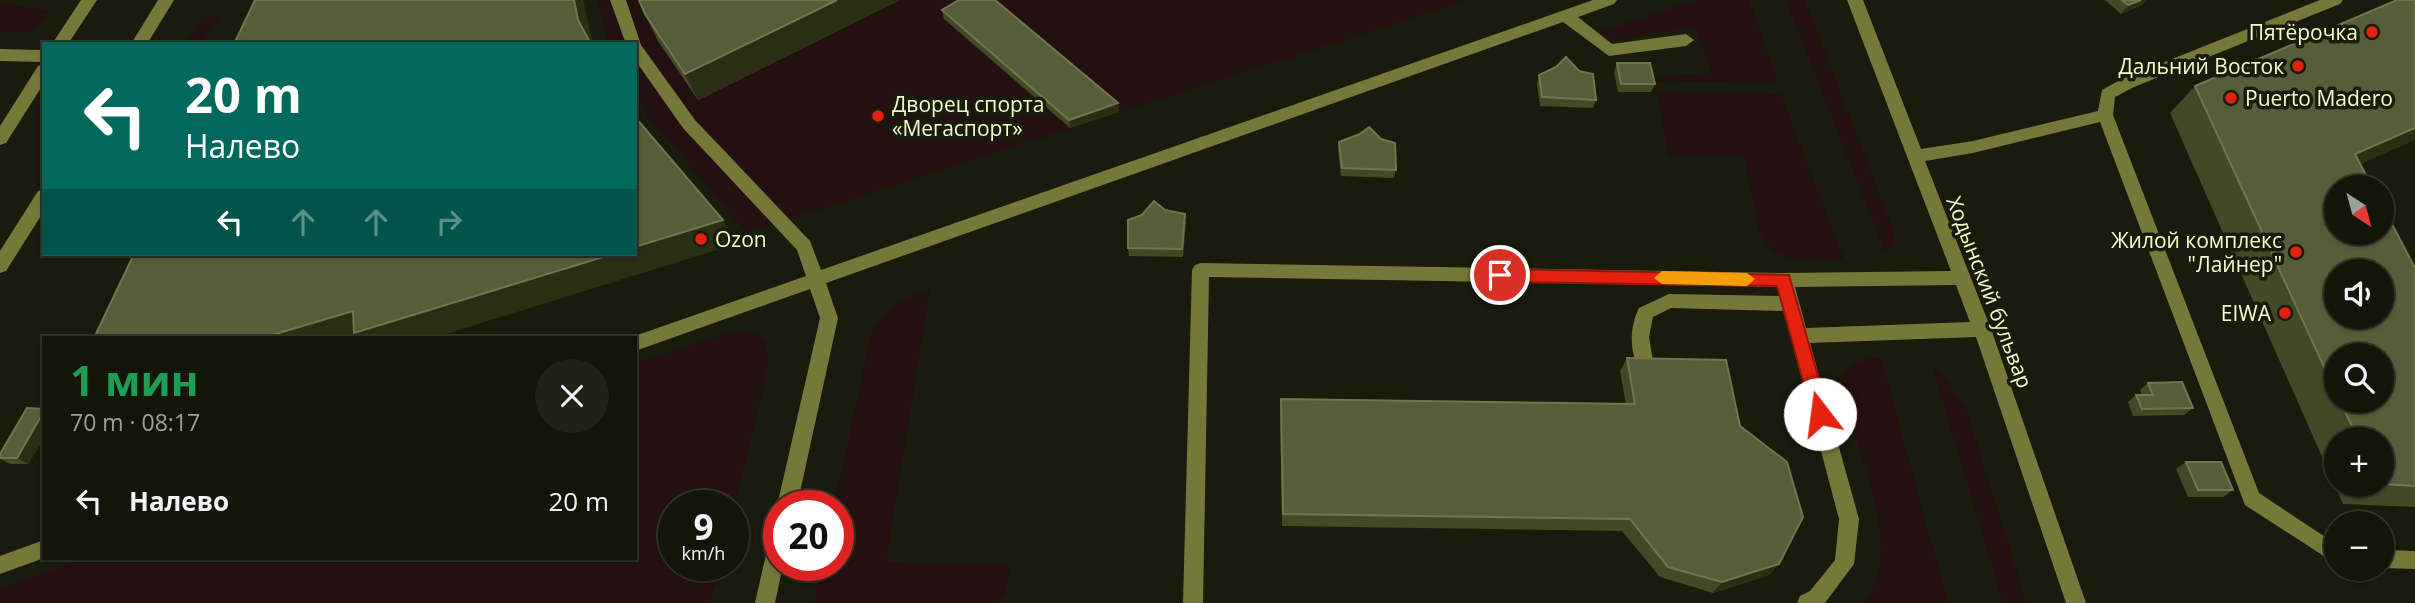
<!DOCTYPE html>
<html lang="ru">
<meta charset="utf-8">
<style>
:root{--surface:#131509;--page:#202217;--text:#f1f3f6;--muted:#9d9f9c;--line:#32342a}
body{margin:0;font-family:"Open Sans",sans-serif;background:var(--page);color:var(--text);height:100vh;display:flex;flex-direction:column;font-size:26px;white-space:nowrap}
*{box-sizing:border-box;margin:0}
p{font-size:23px;color:var(--muted)}
.icon{flex:none;width:38px;height:38px;fill:none;stroke:currentColor;stroke-width:2;stroke-linecap:round;stroke-linejoin:round}
.map{position:relative;flex:1;overflow:hidden}
.drawer{position:absolute;left:42px;top:336px;width:595px;height:224px;display:flex;flex-direction:column;background:var(--surface);border-radius:0px;box-shadow:0 2px 5px #0004,0 0 0 2px var(--line)}
.drawer>*{flex:none}
.top-card{position:absolute;left:42px;top:42px;width:595px;height:214px;border-radius:0px;box-shadow:0 2px 5px #0004,0 0 0 2px var(--line);background:#00695c;color:#fff;overflow:hidden}
.needle{width:46px;rotate:144deg}
.buttons{position:absolute;left:2324px;top:175px;display:grid;gap:14px}
.buttons a{display:grid;place-items:center;width:70px;height:70px;border-radius:50%;background:var(--surface);box-shadow:0 2px 5px #0004,0 0 0 2px var(--line);font-size:35px}
.speed{position:absolute;left:658px;top:490px;display:flex;gap:14px;font-size:35px;font-weight:700;text-align:center}
.speed>*{display:grid;place-content:center;width:91px;height:91px;border-radius:50%;background:var(--surface);box-shadow:0 2px 5px #0004,0 0 0 2px var(--line);line-height:1}
.speed small{font-size:18px;font-weight:400}
.speed .limit{border:10px solid #d22;background:#fff;color:#111}
.pin{position:absolute;display:grid;place-items:center;width:60px;height:60px;color:#fff;margin:-30px;border:4px solid #fff;border-radius:50%;box-shadow:0 2px 7px #0007}
.me{position:absolute;width:77px;margin:-38px;rotate:345deg;stroke-linejoin:round;filter:drop-shadow(0 0 5px #0008)}
.turn{display:flex;align-items:center;gap:24px;height:147px;padding:0 28px;font-size:32px}
.turn .icon{width:91px;height:91px;stroke-width:2.5}
.turn b{display:block;font-size:49px;line-height:60px}
.lanes{display:flex;align-items:center;height:66px;padding:0 28px;background:#0003;justify-content:center;gap:35px;direction:ltr}
.lanes .off{opacity:.35}
.round{display:grid;place-items:center;flex:none;width:74px;height:74px;border-radius:37px;background:var(--page)}
.head{display:flex;align-items:center;justify-content:space-between;height:119px;padding:0 28px}
h1{font-size:42px;font-weight:700;line-height:52px;color:#1e9e55}
ul{padding:0;list-style:none}
li{display:flex;align-items:center;gap:21px;height:91px;padding:0 28px}
li div{flex:1}
li b{display:block;font-size:26px}
li em{font-style:normal}
.map>svg:first-child{display:block}
.green{fill:#251011}
.lines{fill:none;stroke-linecap:round;stroke-linejoin:round}
.minor{fill:#76783a;fill-rule:evenodd}
.wall{fill:#434926;fill-rule:evenodd}
.shaded-wall{fill:#2a2f14}
.building{fill:#565d38;stroke:#6f764f;stroke-width:2;fill-rule:evenodd}
.route{fill:#e5220d;stroke:#951608;stroke-width:2}
.slow{fill:#f59e0b}
.poi-dot{fill:#e5220d;stroke:#191c0c;stroke-width:2.5}
.labels{text-anchor:middle;dominant-baseline:central;stroke-width:7;stroke-linejoin:round;paint-order:stroke}
.poi-label{font-size:21px;fill:#f6fcca;stroke:#191c0c;text-anchor:end}
.street-label{font-size:21px;fill:#f6fcca;stroke:#191c0c}
</style>
<div class="map">
<svg width="2415" height="603" viewBox="0 0 2415 603">
<rect width="100%" height="100%" fill="#191c0c"/>
<path class="green" d="M598,0h870l-721,233 -97,-113 -15,-28v-48h-26z
M1697,0h52l29,83 -123,-2 -1,-5 58,-3 -18,-47 -73,15 -7,-1 -14,-8z
M1786,0h18l2,3 86,223c4,12 3,18 -7,26z
M0,4l49,6 -17,23 -32,-1z
M203,16l16,1 -17,27h-17z
M1657,92l124,2 63,166c-33,2 -71,7 -85,-31l-15,-72 -76,-2z
M930,289l-44,273 124,3c-1,17 -2,30 -18,38h-178l8,-38h16v-59h-4l38,-175c14,-26 32,-31 58,-42z
M741,329c23,5 26,11 28,34l-36,147v-4h-59v59h46l-9,38h-711v-15l84,-30h551v-194z
M1871,358h10l67,245h-85c47,-53 -13,-160 -22,-221 5,-16 14,-19 30,-24z
M1932,366l17,17 17,26 61,194h-24z"/>
<g class="lines">
<path class="minor" d="M81,0h16l-29,44h-16z
M158,0h16l-27,44h-16z
M610,0h16l15,45 54,75 115,121 11,29 772,-270h24l-3,4 -36,13 34,27 74,-10 8,6 -8,6 -77,10 -46,-34 -737,261 12,35 -41,188h-18v3l-2,-3 43,-188 -10,-29 -175,62v-13h-6l177,-62 -9,-26 -114,-122 -48,-68v-16h-9z
M1847,0h16l58,149 52,-8 125,-30 4,-21 20,-11 198,-79h23l-3,4 -206,83 -19,10 -2,18 146,378 77,51v20l-91,-59 -145,-383 -127,31 -48,8 66,168 95,274h-20l-90,-266 -166,6 49,176 -5,45 -29,39h-28l3,-7 10,-5 25,-31 4,-41 -55,-208 -113,-3 -18,9 -4,20 4,24 -3,6 -6,2 -6,-2c-9,-18 -8,-41 1,-59l30,-14 111,2 -3,-9 -568,-10 -6,326h-20l9,-333 3,-5 6,-2 583,10 167,-2zM1956,285l14,37 -164,6 -11,-41z
M0,49l44,1v12l-44,-1z
M44,64v19l-38,60 -6,2v-19l38,-60z
M44,189v22l-38,60 -6,2v-22l38,-60z
M779,532v33h4l-8,38h-20l14,-62 3,-6z
M44,540v18l-44,16v-18z
M2382,550l33,1v18l-33,-1z"/>
</g>
<path class="wall" d="M900,0l-202,100 -40,-59 -13,-27z
M2105,0h41l-4,5 -21,9z
M942,10l176,93 1,9 -49,16 -126,-109z
M1617,63l38,21 -4,8h-33l-4,-20z
M1539,75l57,25 -3,8 -53,-2 -3,-22z
M2195,86l165,78 55,104v239l-72,-3 -173,-391zM2336,355l46,46h-46zM2336,439h46v46h-46z
M1339,142l57,28 -2,8 -53,-2 -3,-26z
M1165,210l21,12 -3,35 -54,-1 -1,-8z
M1627,358l113,68 39,138 -10,11 -56,18 -53,-16 -38,-46 -340,-5 -2,-114 1,-13 345,5 -6,-33z
M2148,383l45,25 -9,7 -51,1 -5,-14 8,-7h6l-2,-5z
M44,409v29l-16,26h-18l-10,-5v-5z
M2186,462l47,28 -10,7h-35l-12,-28z"/>
<path class="shaded-wall" d="M574,0h9l10,44h-2l-13,-24z
M837,0h63l-202,100 -13,-26z
M2141,0h5l-4,5 -21,9 7,-9z
M1118,103l1,9 -49,16 -1,-8z
M2415,128v12l-90,40 30,-26z
M723,220l13,24 -303,94h-171l91,-27 260,-57h22v-7z
M44,411v27l-16,26 -11,-6z
M1779,564l-10,11 -56,18 9,-11z"/>
<path class="building" d="M255,0h319l4,20 13,24h-357z
M639,0h198l-152,74 -40,-60z
M959,0h36l123,103 -49,17 -127,-110z
M2122,0h19l-13,5z
M2397,0h18v128l-60,26 17,33h-36v46h46v-28l33,63v218l-33,-2v-45h-24l-18,-38h42v-46h-46v38l-141,-307zM2336,271h46v46h-46z
M1566,57l13,14 14,3 3,26 -54,-3 -3,-22 17,-8z
M1617,63h33l5,21h-34z
M635,117l88,103 -88,27z
M1369,127l12,12 14,4 1,27 -54,-2 -3,-26 21,-8z
M1154,201l11,9 20,4 -3,35 -54,-1v-28l14,-5z
M134,254h479l-259,79 -1,-22 -91,27h-168z
M1627,358l99,2 14,66 47,36 16,55 -24,47 -57,18 -54,-15 -38,-48 -347,-5 -2,-115 354,5z
M2182,382l11,26 -51,1 -6,-14h17l-5,-12z
M27,408l17,1v2l-27,47h-17v-4z
M2186,462h35l12,28h-35z"/>
<path class="route" d="M1500,269l289,6 40,139 -3,6 -6,2 -6,-2 -2,-6 -35,-128 -277,-4 -8,-7z"/>
<path class="slow" d="M1662,271l85,2 8,6 -8,7 -85,-2 -8,-6z"/>
<g class="poi-dot">
<circle cx="2372" cy="32" r="7"/>
<circle cx="2298" cy="66" r="7"/>
<circle cx="2231" cy="98" r="7"/>
<circle cx="878" cy="116" r="7"/>
<circle cx="701" cy="239" r="7"/>
<circle cx="2296" cy="252" r="7"/>
<circle cx="2285" cy="313" r="7"/>
</g>
<g class="labels">
<g class="poi-label">
<text x="2358" y="32">Пятёрочка</text>
<text x="2284" y="66">Дальний Восток</text>
<text x="2245" y="98" text-anchor="start">Puerto Madero</text>
<text x="892" y="104" text-anchor="start">Дворец спорта<tspan x="892" dy="24">«Мегаспорт»</tspan></text>
<text x="715" y="239" text-anchor="start">Ozon</text>
<text x="2282" y="240">Жилой комплекс<tspan x="2282" dy="24">"Лайнер"</tspan></text>
<text x="2271" y="313">EIWA</text>
</g>
<g class="street-label">
<text transform="translate(1990 292) rotate(69)">Ходынский бульвар</text>
</g>
</g>
</svg>
<div class="buttons">
<a><svg class="needle" viewBox="-14 -14 28 28"><path d="M0-13l5 13h-10z" fill="#e53935"/><path d="M0 13l5-13h-10z" fill="#9d9f9c"/></svg></a>
<a><svg class="icon" aria-label="sound" viewBox="0 0 24 24"><path d="M4 9h4l5-4v14l-5-4H4zM17 9q2 3 0 6"/></svg></a>
<a><svg class="icon" aria-label="search" viewBox="0 0 24 24"><circle cx="10" cy="10" r="6"/><path d="M15 15l6 6"/></svg></a>
<a>+</a>
<a>−</a>
</div>
<div class="speed"><div>9<small>km/h</small></div><div class="limit">20</div></div>
<div class="pin" style="left:1500px;top:275px;background:#d93025"><svg class="icon" aria-label="arrive" viewBox="0 0 24 24"><path d="M6 21V4h12l-3 4 3 4H6"/></svg></div>
<svg class="me" style="left:1820px;top:414px" viewBox="-20 -20 40 40"><circle r="19" fill="#fff"/><path d="M0-13L10 11 0 6-10 11z" fill="#e5220d"/></svg>
<div class="top-card">
<div class="turn"><svg class="icon" aria-label="left" viewBox="0 0 24 24"><path d="M17 20v-9H6M10 6l-5 5 5 5"/></svg><div><b>20 m</b>Налево</div></div>
<div class="lanes"><svg class="icon" aria-label="left" viewBox="0 0 24 24"><path d="M17 20v-9H6M10 6l-5 5 5 5"/></svg><svg class="icon off" aria-label="ahead" viewBox="0 0 24 24"><path d="M12 20V5M6 11l6-6 6 6"/></svg><svg class="icon off" aria-label="ahead" viewBox="0 0 24 24"><path d="M12 20V5M6 11l6-6 6 6"/></svg><svg class="icon off" aria-label="right" viewBox="0 0 24 24"><path d="M7 20v-9h11M14 6l5 5-5 5"/></svg></div>
</div>
<section class="drawer">
<div class="head"><div><h1>1 мин</h1><p>70 m · 08:17</p></div><a class="round"><svg class="icon" aria-label="close" viewBox="0 0 24 24"><path d="M6 6l12 12M18 6L6 18"/></svg></a></div>
<ul>
<li><svg class="icon" aria-label="left" viewBox="0 0 24 24"><path d="M17 20v-9H6M10 6l-5 5 5 5"/></svg><div><b>Налево</b></div><em>20 m</em></li>
</ul>
</section>
</div>
